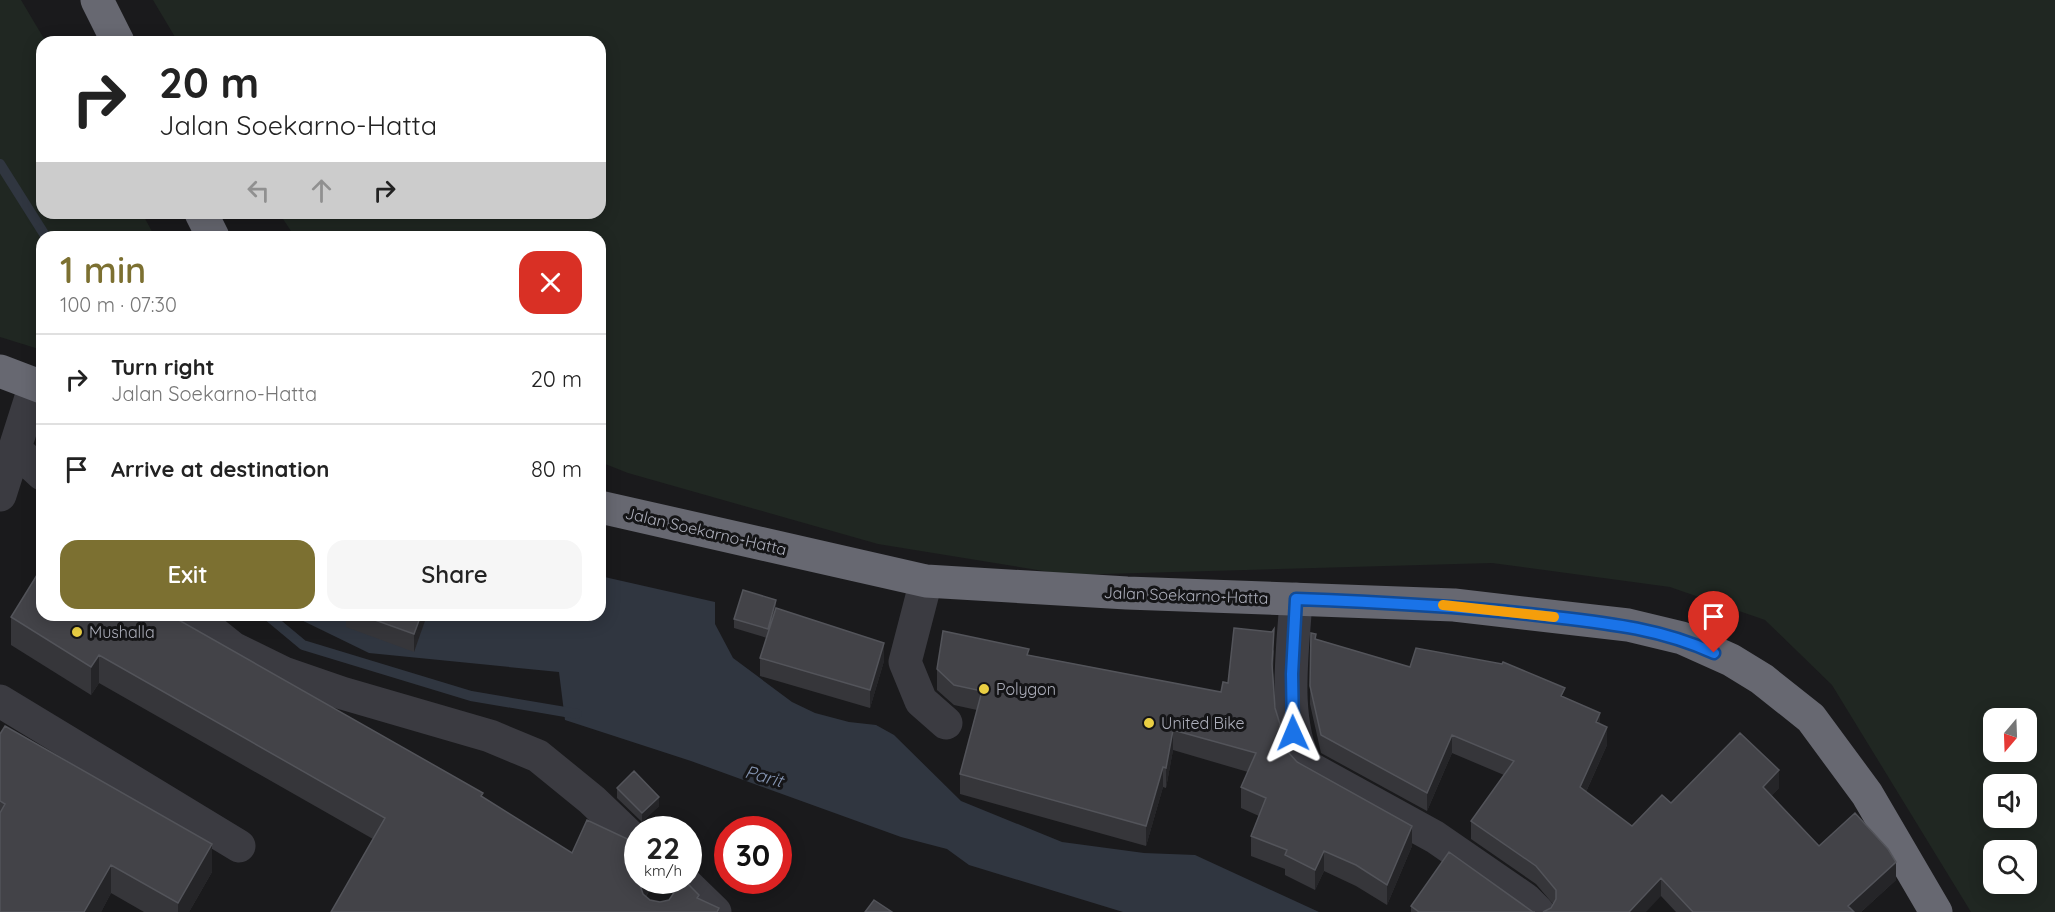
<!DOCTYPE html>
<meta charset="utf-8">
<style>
:root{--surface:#fff;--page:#f6f6f6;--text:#222;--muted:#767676;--line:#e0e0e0;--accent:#7c7031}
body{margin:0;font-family:Quicksand,sans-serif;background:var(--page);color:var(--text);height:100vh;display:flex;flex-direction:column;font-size:22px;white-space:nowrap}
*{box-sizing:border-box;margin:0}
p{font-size:20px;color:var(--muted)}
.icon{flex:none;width:33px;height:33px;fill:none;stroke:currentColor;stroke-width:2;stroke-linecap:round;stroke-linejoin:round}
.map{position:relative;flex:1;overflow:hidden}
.panel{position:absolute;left:36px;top:231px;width:570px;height:390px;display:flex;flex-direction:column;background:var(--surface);border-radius:18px;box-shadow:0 3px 15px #0003}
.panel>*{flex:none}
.hud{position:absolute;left:36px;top:36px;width:570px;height:183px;border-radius:18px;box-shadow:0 3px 15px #0003;background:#fff;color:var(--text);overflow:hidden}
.needle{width:39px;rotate:199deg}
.buttons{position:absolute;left:1983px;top:708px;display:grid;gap:12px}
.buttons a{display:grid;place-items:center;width:54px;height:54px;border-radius:12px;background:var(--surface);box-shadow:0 3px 15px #0003;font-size:30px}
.speed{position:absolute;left:624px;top:816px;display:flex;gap:12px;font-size:30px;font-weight:700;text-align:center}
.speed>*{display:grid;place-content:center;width:78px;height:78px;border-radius:50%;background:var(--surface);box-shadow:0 3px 15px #0003;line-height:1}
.speed small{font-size:15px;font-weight:400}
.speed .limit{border:9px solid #d22;background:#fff;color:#111}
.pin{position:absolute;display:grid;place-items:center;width:51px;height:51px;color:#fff;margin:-62px -26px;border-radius:50% 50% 50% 0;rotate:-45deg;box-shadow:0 0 6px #0007}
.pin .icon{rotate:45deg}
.me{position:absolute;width:66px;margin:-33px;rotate:359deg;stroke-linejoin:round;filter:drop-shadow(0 0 4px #0008)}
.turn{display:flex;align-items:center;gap:21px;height:126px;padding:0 24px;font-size:27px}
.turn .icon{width:78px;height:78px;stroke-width:2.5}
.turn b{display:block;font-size:42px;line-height:51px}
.lanes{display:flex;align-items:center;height:57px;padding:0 24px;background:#0003;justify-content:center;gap:30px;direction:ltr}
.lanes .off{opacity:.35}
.round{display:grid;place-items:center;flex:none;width:63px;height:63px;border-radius:18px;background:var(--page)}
.overview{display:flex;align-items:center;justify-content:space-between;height:102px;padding:0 24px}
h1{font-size:36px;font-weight:600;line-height:45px;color:var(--accent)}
.primary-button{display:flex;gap:12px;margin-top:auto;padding:12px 24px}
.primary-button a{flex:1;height:69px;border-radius:18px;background:var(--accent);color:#fff;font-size:24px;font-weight:600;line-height:69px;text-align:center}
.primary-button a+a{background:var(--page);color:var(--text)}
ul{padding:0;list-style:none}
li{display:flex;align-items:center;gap:18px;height:90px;padding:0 24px;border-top:2px solid var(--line)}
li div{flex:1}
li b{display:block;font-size:22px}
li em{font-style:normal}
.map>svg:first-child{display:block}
.green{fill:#202722;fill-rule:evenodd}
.water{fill:#303640}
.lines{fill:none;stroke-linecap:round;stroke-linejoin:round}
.stream{stroke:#303640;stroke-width:10}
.minor{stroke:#3b3b41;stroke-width:33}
.highway{stroke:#676871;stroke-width:33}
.wall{fill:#36363a}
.shaded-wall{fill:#252528}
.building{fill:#434348;stroke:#53545a;stroke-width:1.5}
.route-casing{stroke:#114b97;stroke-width:15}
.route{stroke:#1a73e8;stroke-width:10}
.slow{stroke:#f59e0b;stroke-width:10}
.poi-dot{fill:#eacf43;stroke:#151517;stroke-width:2}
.labels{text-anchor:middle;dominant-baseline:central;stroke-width:6;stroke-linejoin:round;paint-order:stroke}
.street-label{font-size:16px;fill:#adafbb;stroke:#151517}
.poi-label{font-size:16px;fill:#adafbb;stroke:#151517;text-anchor:start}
.water-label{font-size:18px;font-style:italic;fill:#8696b4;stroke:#151517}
</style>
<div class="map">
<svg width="2055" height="912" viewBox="0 0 2055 912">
<rect width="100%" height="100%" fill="#1a1a1c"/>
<path class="green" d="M0,0h21l25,42h-4v171h100l13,24h-113v113l-42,-13z
M153,0h1902v912h-84l-139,-227 -67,-65 -95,-33 -178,-24 -424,12 -190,-31 -250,-71 -28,-11v-225h-305l-16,-24h321v-171h-422zM1994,718h32v34h-32zM1994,784h32v34h-32zM1994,850h32v34h-32z"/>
<path class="water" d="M600,576l115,26v22l18,34 59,44 23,11 34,9 27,3 18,10 67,66 101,41 82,11 51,2 124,57h-196l-154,-47 -22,-16 -46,-12 -210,-76 -126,-41 -6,-48 -190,-19 -78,-38h309z"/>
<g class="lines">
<path class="stream" d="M0,164l46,73
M267,615l36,30 168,51 106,18"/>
<path class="minor" d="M15,449l27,25
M0,495l35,-110
M926,581l-21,81 16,39 25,22
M1296,599c-3,54 -14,117 10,167l129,71 90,62 13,13
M192,615l41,33 51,25 58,20 148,43 48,20 54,44 46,44
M0,701l239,145
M682,880l33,32"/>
<path class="highway" d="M97,0l21,42
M201,213l12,24
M0,371l42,16
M600,507l326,74 201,12 327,12 174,20 54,13 49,22 31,19 49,39 56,76 69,118"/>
</g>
<path class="wall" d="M776,608l108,53 -14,47 -110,-32v-18l7,-20 -33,-10v-9z
M346,615h81l-13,37 -68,-25z
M11,617l472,181 89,55 83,27 -9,17 4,3 10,2 39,-3 20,13h-388l42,-73 -274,-156 -8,12 -80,-50z
M1311,633l5,6 94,28 155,30 35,27 7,21 -21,47 46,34 39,-23 108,-15 -8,8 48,50 77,34 -35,32h-185l-15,-16 -110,12 2,-4 -17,-20 -65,-45v-18l33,-46 -52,-22 -25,58 -106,-58 -11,-49z
M1274,650l-1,22 2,36 14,45 8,9 115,84 -25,59 -31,-19 -32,-15 -9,19 -30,-15v-6l-34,-13v-20l8,-20 -18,-8v-21l7,-15 -75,-22 -7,38 -3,-1 -17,59 -186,-52v-20l17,-64 -23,-5 -17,-15v-21l92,-14 192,37 7,-9z
M0,734l212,138 -23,40h-45l-33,-19 -10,19h-101z
M617,788l42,18 -17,16 -25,-24z
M1411,906l122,6h2h-124z"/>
<path class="shaded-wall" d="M776,600v9l-8,29v-9z
M421,615h6l-13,37v-18z
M884,643v18l-14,47v-18z
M99,655v28l-8,12v-28z
M1600,713v18l-4,-9z
M1607,727v18l-27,60v-18z
M1173,730v20l-7,38v-20z
M1452,735v18l-25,58v-18z
M1163,767v20l-17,59v-20z
M1779,770v18l-16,17v-18z
M659,797v9l-17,16v-9z
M1412,826v20l-25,59v-20z
M212,844v28l-23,40h-11v-9z
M1324,851v20l-9,19v-20z
M1896,862v18l-35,32h-13v-6z
M111,865v28l-10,19h-17z
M1661,878v18l-15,16h-17z
M641,880h14l-13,23 -2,-18z"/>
<path class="building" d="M42,567v48h128l313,178 -2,3 91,57 15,-33 51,24v36h3l-1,5 3,9 7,6 10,2 9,-2 13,-19 5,2 12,12 -2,3 22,10 -2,4h-386l54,-94 -286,-163 -8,12 -80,-50z
M743,590l33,10 -8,29 -34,-10z
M776,608l108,35 -14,47 -110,-32z
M361,615h60l-7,19z
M1234,628l38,4 2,-3 -2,35 3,44 14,45 8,9 115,64 -25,59 -31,-20 -32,-14 -9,19 -30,-15 2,-5 -36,-14 15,-38 -25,-11 15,-34 -83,-23 -7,38 -3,-1 -17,59 -186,-52 22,-83 -28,-6 -17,-16 6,-38 86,18 -2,6 194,37 2,-10 5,1z
M1311,633l5,1 -1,5 95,28 6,-19 86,16 1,-2 62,26 -4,8 39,17 -4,9 11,5 -27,60 52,39 30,-31 9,8 69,-70 39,37 -16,17 56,59 36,-33 33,36 8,13 -48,44 6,6h-161l-32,-34 -32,34h-86l8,-4 5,-9v-9l-20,-24 -65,-45 43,-60 -62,-26 -25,58 -106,-58 -11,-49z
M5,726l207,118 -34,59 -67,-38 -27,47h-84v-99l5,-9 -5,-3v-67z
M634,771l25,26 -17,16 -25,-25z
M1449,852l84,60h2h-116l-8,-6z
M874,900l18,12h-27z"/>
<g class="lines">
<g class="route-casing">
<path id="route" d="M1293,733l-1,-59 4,-75c84,3 167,7 250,17 60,7 113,12 168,37"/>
</g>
<use href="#route" class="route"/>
<path class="slow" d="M1443,605l111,12"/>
</g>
<g class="poi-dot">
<circle cx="77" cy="632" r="6"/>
<circle cx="984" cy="689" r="6"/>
<circle cx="1149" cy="723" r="6"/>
</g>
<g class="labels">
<g class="street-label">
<text transform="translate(706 531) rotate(13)">Jalan Soekarno-Hatta</text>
<text transform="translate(1186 595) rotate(2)">Jalan Soekarno-Hatta</text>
</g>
<g class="poi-label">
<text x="89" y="632">Mushalla</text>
<text x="996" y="689">Polygon</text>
<text x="1161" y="723">United Bike</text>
</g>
<g class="water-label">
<text transform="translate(764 776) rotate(15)">Parit</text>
</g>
</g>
</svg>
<div class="buttons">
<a><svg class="needle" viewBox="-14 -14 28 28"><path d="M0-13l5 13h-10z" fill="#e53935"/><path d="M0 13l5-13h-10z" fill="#767676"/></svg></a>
<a><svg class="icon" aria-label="sound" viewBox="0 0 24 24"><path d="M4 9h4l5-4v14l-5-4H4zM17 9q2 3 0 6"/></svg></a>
<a><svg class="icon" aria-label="search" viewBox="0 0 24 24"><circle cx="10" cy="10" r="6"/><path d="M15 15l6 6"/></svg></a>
</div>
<div class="speed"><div>22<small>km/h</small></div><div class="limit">30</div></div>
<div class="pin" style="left:1714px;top:653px;background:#d93025"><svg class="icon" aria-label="arrive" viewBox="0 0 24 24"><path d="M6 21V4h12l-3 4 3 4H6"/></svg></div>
<svg class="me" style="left:1293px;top:733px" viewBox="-20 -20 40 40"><path d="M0-17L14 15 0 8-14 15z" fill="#1a73e8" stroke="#fff" stroke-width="4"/></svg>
<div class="hud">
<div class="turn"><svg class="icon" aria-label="right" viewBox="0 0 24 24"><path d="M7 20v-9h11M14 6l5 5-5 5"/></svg><div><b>20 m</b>Jalan Soekarno-Hatta</div></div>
<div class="lanes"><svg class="icon off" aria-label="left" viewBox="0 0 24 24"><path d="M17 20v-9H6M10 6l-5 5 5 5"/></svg><svg class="icon off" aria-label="ahead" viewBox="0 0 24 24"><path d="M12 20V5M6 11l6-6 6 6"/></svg><svg class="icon" aria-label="right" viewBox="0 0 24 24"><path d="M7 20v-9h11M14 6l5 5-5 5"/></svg></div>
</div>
<section class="panel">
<div class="overview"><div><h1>1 min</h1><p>100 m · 07:30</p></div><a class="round" style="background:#d93025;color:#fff"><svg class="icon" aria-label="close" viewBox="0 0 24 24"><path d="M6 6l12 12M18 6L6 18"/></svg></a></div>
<ul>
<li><svg class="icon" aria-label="right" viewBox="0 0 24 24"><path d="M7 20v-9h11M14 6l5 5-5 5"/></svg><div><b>Turn right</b><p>Jalan Soekarno-Hatta</p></div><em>20 m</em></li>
<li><svg class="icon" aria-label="arrive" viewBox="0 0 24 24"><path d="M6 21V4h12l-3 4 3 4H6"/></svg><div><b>Arrive at destination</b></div><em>80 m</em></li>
</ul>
<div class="primary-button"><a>Exit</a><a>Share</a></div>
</section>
</div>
